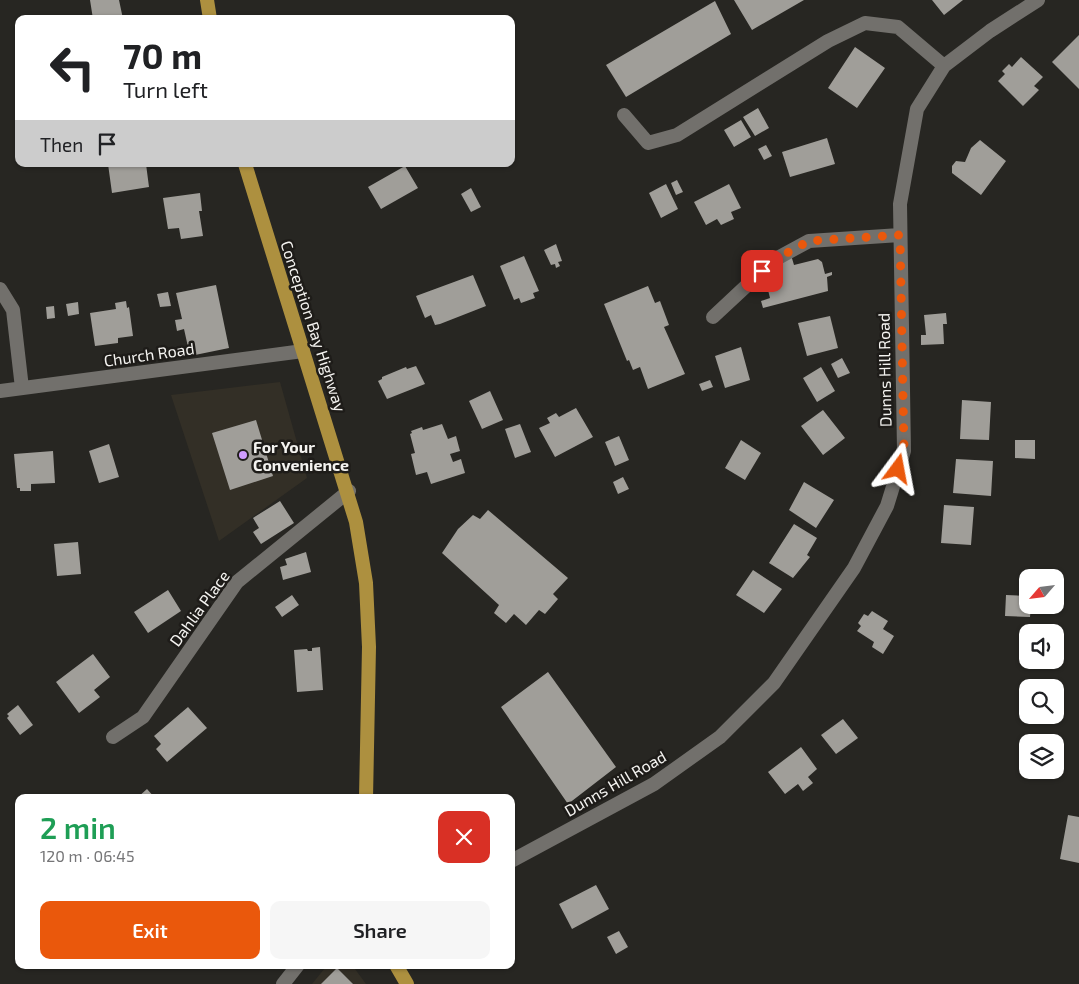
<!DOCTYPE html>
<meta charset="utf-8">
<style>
:root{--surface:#fff;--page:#f6f6f6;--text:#202124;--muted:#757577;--accent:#ea580c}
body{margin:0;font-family:"Exo 2",sans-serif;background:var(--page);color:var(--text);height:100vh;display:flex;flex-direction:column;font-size:19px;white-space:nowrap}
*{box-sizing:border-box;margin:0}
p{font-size:16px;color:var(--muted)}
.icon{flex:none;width:28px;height:28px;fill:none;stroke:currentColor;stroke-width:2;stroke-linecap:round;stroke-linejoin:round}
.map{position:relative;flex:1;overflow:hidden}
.panel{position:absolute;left:15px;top:794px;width:500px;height:175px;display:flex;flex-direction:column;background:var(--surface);border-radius:10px;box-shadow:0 1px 4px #0004}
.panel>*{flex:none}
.guide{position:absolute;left:15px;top:15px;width:500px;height:152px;border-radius:10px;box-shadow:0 1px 4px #0004;background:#fff;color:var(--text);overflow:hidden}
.needle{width:32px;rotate:242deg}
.controls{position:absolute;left:1019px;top:569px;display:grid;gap:10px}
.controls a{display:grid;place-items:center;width:45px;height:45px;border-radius:10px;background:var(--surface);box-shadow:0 1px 4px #0004;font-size:25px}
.pin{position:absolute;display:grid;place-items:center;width:42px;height:42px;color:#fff;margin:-21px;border-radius:10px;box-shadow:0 2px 8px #0006}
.me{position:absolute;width:55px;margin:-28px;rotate:13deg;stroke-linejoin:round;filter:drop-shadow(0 0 4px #0008)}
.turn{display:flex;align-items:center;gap:18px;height:105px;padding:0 25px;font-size:22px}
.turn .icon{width:65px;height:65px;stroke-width:2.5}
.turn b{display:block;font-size:35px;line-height:42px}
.then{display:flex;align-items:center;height:48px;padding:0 25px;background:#0003;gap:10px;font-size:19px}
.round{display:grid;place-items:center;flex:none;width:52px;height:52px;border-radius:10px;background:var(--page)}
.summary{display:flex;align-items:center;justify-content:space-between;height:85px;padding:0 25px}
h1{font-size:30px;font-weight:600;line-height:38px;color:#1e9e55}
.cta{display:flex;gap:10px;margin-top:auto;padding:10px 25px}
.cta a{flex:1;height:58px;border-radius:10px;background:var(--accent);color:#fff;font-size:20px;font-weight:600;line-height:58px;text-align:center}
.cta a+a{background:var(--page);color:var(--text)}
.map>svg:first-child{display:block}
.built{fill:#332f26}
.building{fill:#a09e99}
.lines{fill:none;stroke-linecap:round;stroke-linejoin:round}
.minor{stroke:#72706c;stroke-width:14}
.primary{stroke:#ad903f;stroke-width:14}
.route{stroke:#ea580c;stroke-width:9;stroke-dasharray:0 16.2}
.poi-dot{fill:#d09dff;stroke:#1e1c19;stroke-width:2}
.labels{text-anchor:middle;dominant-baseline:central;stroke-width:5;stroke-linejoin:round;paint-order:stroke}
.street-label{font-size:16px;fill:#f4f3f0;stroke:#1e1c19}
.poi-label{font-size:16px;font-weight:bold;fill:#f4f3f0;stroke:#1e1c19;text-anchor:start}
</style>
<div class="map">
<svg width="1079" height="984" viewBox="0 0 1079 984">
<rect width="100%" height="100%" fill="#272622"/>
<path class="built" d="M280,382l27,96 -88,63 -48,-146z
M325,968l30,1 11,15h-54z"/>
<path class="building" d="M90,0h29l4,19h-30z
M734,0h70l-52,30z
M932,0h31l-19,15z
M715,1l16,33 -105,63 -20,-32z
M1079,35v54l-27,-27z
M855,47l30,21 -28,40 -29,-20z
M1021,57l22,20 -9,9 5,4 -16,16 -25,-25 7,-7 -3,-3 7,-7 3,3z
M758,108l11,20 -14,8 -12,-19z
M741,120l10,17 -17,10 -10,-17z
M827,138l8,26 -45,13 -8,-25z
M980,140l26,21 -25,34 -29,-22v-7l4,-5 9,1 6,-14z
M766,145l6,11 -8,4 -6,-11z
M108,164h38l3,23 -37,6z
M405,166l13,22 -37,21 -13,-22z
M677,180l6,12 -7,3 -5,-12z
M666,184l12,25 -17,9 -12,-25z
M729,184l12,24 -10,4 3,7 -13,6 -4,-6 -11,6 -12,-23z
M471,188l10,19 -10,5 -10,-18z
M200,193l2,18h-3l4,25 -22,3 -2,-11 -11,1 -5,-31z
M556,244l6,17 -4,1 2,4 -4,2 -1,-4 -4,1 -7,-15z
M791,255l3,10 24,-6 4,3 3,12 7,-2v3l-5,2 1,14 -65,17 -2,-7 9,-3 -6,-24 19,-6 -2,-10z
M524,256l15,35 -6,2 2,5 -14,5 -2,-5 -5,2 -14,-34z
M473,275l13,31 -46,18 -5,1 -4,-10 -6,3 -9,-22z
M216,285l13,63 -39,8 -6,-27 -7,2 -2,-11 7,-1 -6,-26z
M648,286l7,17 5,-2 9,24 -5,2 21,47 -37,15 -8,-22 -7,3 -4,-10 -2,1 -23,-57z
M168,292l3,14 -11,1 -3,-13z
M126,301l1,7 2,-1 4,29 -15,2v5l-23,3 -5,-33 26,-4 -1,-6z
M78,302l1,12 -11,2 -2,-12z
M54,306l1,12 -8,1 -1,-12z
M946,313l1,11h-4l1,20 -23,1v-10h5l-2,-20z
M830,316l8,32 -31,8 -9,-33z
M741,347l9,33 -25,8 -10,-32z
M842,358l8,15 -12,5 -7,-14z
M416,366l9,18 -38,15 -9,-18 4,-2v-2l24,-10 1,2z
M821,367l14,24 -18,11 -14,-24z
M710,380l3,7 -11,4 -3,-7z
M490,391l13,29 -21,9 -13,-28z
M962,400l29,2 -2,38 -29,-1z
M576,408l17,29 -38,20 -16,-29 11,-5 -3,-5 9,-5 3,4z
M823,410l22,28 -22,17 -22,-29z
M256,420l17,56 -43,14 -18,-57z
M442,424l6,15 8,-3 4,15 -10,3 3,8 8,-3 4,14 -34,11 -4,-12 -11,3 -5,-21 4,-1 -5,-19 2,-1 -1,-2 11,-4 1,3z
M520,424l11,28 -16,6 -10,-29z
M619,436l10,24 -14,6 -10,-24z
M741,440l20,13 -16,27 -20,-12z
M1015,440h20v19l-20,-1z
M109,444l10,33 -20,6 -10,-32z
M53,451l2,32 -24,1v7h-11v-3h-3l-3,-34z
M956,459l37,2 -2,35 -38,-3z
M623,477l6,12 -11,5 -5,-12z
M804,482l30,18 -18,28 -27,-18z
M280,501l14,22 -33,21 -8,-12 6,-4 -6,-10z
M944,505l30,2 -3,38 -30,-2z
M488,510l80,68 -15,16 5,5 -13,15 -6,-4 -13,15 -12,-11 -8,9 -12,-10 5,-8 -57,-52 16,-24 15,-14 7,4z
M794,524l23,14 -10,17 3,2 -17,21 -24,-15z
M78,542l3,32 -24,2 -3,-32z
M306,552l5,20 -28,8 -3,-13 7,-2 -2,-6z
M753,570l29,19 -18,24 -28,-18z
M168,590l13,21 -33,22 -14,-21z
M292,595l7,10 -17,12 -7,-10z
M1006,595l22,1v9h3l-1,12 -25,-1z
M872,611l16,10 -5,8 11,7 -11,18 -11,-7 2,-5 -17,-11 4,-5 -3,-3 6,-9 4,2z
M320,647l3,43 -26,2 -3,-42 13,-1 1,2h4v-3z
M93,654l17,23 -16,13 6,7 -21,16 -23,-31z
M548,672l68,95 -48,37 -67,-97z
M18,705l15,20 -13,10 -13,-17 2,-2 -2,-2z
M188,707l19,21 -40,34 -11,-13 5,-5 -7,-8z
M843,719l15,19 -22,16 -15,-19z
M801,747l16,22 -9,8 5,6 -10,8 -5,-7 -13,10 -17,-22z
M147,789l8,9h-18z
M1068,815l11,2v46l-19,-4z
M596,885l13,24 -37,20 -13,-25z
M619,931l9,16 -12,7 -9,-17z
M337,968l16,16h-32z"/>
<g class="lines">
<path class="minor" d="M624,115l24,28 29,-8 151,-94 37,-18 33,4 46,39
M0,289l13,21 9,78
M713,317l61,-57 35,-19 91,-6
M0,391l303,-40
M113,737l30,-20 94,-135 112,-91
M511,861l143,-77 66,-47 54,-54 80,-115 33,-62 17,-55 -4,-247 17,-95 27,-43 46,-35 48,-31
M283,984l15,-19"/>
<path class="primary" d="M207,0l3,19
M245,164l111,358 10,61 3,64 -3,151
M396,965l11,19"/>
</g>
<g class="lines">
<path class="route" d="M762,271l12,-11 35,-19 91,-6 4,216 -6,18"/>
</g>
<circle class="poi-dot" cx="243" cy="455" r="5"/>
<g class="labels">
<g class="street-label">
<text transform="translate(314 326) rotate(72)">Conception Bay Highway</text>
<text transform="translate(149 354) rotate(-8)">Church Road</text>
<text transform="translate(884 370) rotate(-91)">Dunns Hill Road</text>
<text transform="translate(199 608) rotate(-54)">Dahlia Place</text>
<text transform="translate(615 783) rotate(-30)">Dunns Hill Road</text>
</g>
<g class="poi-label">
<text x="253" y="446">For Your<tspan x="253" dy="18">Convenience</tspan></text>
</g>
</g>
</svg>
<div class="controls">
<a><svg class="needle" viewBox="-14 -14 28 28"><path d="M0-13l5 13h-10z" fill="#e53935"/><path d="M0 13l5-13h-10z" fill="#757577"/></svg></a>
<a><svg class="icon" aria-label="sound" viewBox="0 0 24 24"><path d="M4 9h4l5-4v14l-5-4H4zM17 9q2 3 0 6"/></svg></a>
<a><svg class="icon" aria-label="search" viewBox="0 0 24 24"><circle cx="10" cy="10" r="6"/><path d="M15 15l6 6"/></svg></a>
<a><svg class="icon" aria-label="layers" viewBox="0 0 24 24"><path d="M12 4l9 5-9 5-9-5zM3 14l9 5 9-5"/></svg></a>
</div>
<div class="pin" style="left:762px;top:271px;background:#d93025"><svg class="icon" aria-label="arrive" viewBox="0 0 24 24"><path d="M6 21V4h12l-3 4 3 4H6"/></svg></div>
<svg class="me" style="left:898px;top:469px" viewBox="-20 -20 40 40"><path d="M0-17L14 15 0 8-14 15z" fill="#ea580c" stroke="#fff" stroke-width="4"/></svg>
<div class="guide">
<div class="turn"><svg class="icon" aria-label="left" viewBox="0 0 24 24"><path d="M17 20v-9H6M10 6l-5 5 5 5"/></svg><div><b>70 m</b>Turn left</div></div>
<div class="then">Then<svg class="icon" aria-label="arrive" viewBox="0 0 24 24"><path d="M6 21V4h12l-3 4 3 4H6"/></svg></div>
</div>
<section class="panel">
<div class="summary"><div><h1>2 min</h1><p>120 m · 06:45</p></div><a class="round" style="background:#d93025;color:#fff"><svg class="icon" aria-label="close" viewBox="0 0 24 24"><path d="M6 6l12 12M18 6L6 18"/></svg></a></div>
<div class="cta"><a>Exit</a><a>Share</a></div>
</section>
</div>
